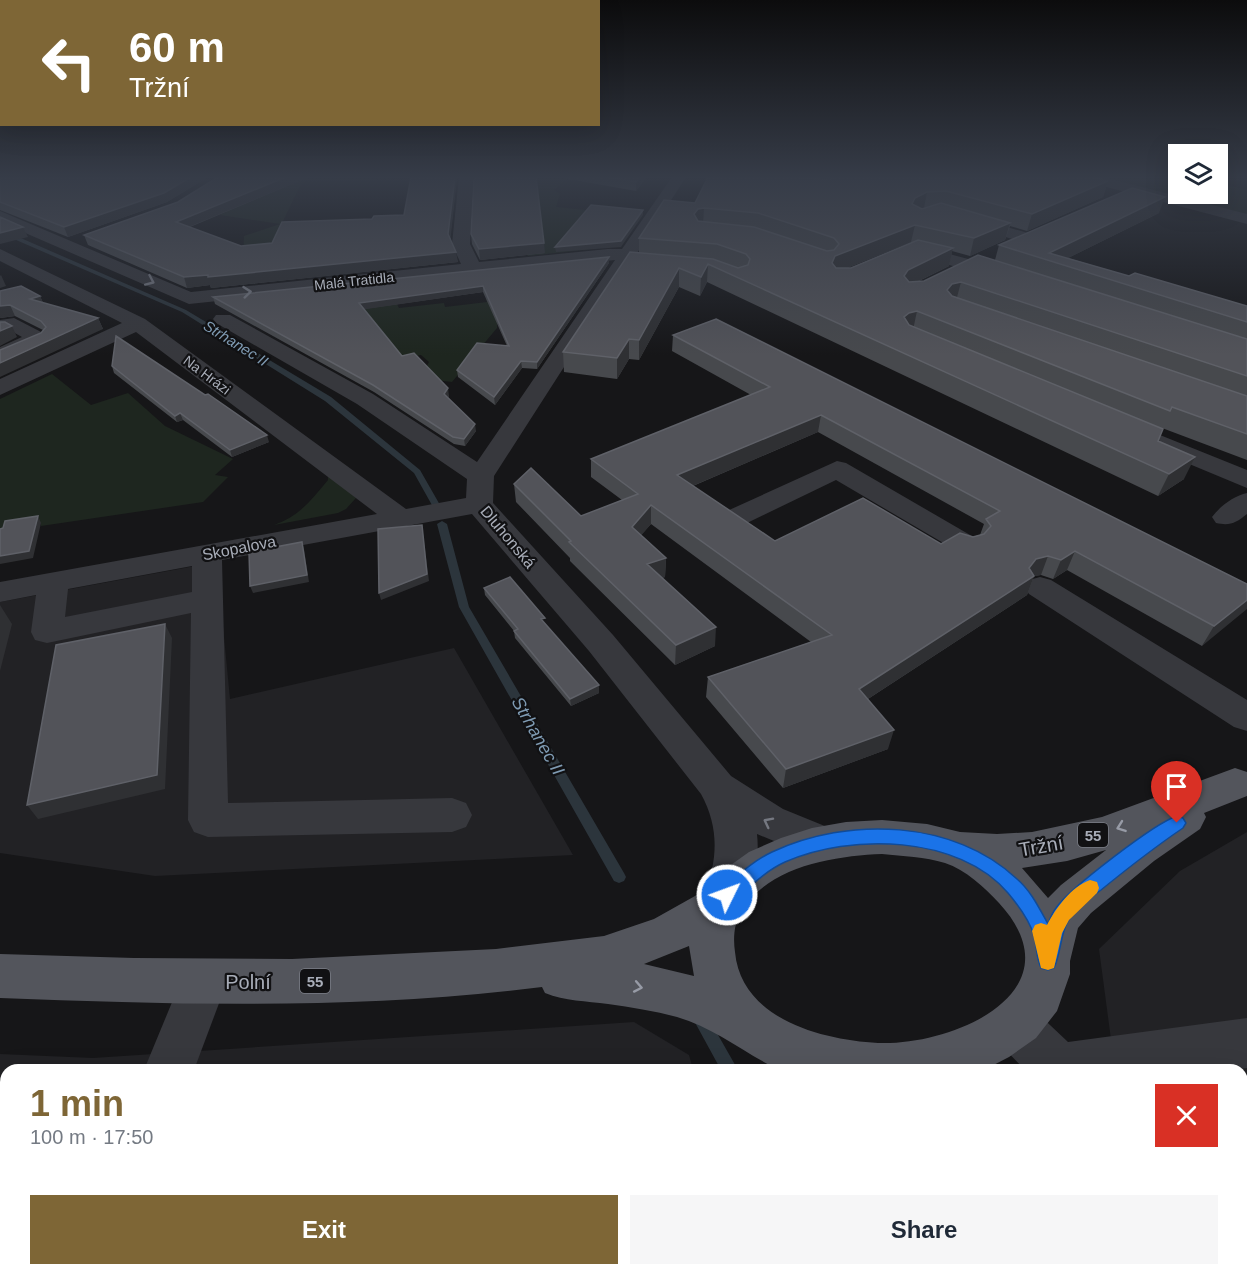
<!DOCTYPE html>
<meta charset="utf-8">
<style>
:root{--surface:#fff;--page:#f6f6f7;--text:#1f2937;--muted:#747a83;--accent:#7e6636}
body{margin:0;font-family:Arial,sans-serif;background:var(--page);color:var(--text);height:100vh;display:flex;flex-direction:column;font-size:22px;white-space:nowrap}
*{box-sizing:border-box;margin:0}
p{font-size:20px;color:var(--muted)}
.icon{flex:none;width:33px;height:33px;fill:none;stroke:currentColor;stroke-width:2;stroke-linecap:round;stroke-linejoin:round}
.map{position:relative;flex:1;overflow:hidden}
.side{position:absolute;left:0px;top:1064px;width:1248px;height:212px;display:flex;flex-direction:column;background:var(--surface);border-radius:18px 18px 0 0;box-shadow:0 6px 24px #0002}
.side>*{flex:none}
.hud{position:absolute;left:0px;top:0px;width:600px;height:126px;box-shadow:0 6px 24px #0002;background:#7e6636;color:#fff;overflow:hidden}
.controls{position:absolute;left:1168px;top:144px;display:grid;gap:12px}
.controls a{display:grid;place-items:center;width:60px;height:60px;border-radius:0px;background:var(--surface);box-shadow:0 6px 24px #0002;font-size:30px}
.pin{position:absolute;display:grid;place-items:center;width:51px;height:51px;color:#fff;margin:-62px -26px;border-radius:50% 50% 50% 0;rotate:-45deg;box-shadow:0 0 6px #0007}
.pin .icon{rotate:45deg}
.me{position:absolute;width:66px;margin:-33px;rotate:48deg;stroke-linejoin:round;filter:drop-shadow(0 0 4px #0008)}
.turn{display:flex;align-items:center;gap:21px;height:126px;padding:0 30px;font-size:27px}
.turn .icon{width:78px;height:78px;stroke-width:2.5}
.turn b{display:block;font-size:42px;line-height:51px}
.round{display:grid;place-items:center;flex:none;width:63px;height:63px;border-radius:0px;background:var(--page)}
.head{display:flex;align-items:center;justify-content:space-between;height:102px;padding:0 30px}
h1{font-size:36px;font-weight:800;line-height:45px;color:var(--accent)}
.button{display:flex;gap:12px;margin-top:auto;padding:12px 30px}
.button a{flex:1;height:69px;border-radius:0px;background:var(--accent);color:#fff;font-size:24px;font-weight:800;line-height:69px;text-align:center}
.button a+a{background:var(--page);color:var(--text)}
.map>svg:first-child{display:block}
.built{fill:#222225}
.green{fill:#1e261f}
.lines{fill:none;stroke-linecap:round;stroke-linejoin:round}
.stream{fill:#2c353c;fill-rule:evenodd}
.minor{fill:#37383d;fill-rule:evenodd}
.major{fill:#53555c;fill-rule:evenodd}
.wall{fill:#47494d;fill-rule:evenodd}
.shaded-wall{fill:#2f3033}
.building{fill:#525359;stroke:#5f6168;stroke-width:1.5;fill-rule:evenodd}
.oneway{stroke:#757881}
.oneway2{stroke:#979ba6}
.route{fill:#1a73e8;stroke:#114b97;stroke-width:1.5}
.slow{fill:#f59e0b}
.labels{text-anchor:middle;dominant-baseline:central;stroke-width:4.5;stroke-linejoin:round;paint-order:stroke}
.far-street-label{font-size:14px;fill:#a8adb8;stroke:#111113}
.far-water-label{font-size:15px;font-style:italic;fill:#7f9bb3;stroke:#111113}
.shield{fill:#111113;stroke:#7b7e86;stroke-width:1.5}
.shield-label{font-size:15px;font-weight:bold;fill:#a8adb8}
.street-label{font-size:16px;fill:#a8adb8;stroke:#111113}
.water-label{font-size:18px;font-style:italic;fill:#7f9bb3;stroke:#111113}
.near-street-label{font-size:20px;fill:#a8adb8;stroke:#111113}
</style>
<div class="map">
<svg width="1247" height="1274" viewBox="0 0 1247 1274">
<rect width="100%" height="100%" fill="#161618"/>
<path class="built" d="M206,564h11l13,135 224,-51 119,207 -418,21 -155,-23v-251z
M1247,832v442h-229l-2,-5h226v-199l-124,-1 -4,-7 -15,-113 81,-78z
M634,1022l55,33 4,14 -687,1v199h747l2,5h-755v-220l93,4z"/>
<path class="green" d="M274,177h119l-1,2 -90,3 -20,41 40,-1 -79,40 1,-26 36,-12 -60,-9 34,-18z
M502,177h68l-16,13 6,4 -4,13 50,5 4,35 -82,9 -11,-18 27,-3z
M1099,177h80v17h39v-12l29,8v26z
M497,296v32l-45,54 -17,-2 -12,-7 6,-11 -8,-7 -20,4 -87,-42 83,-13 2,4 45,-5 1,4 42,-5 -1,-4z
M52,374l39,31 37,-12 37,33 68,33 -18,16 13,2 -25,25 -162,24v-3l-41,8v-132z
M328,472l28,26 -10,11 -8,4 -64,12c26,-9 37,-25 54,-45z"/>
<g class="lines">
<path class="stream" d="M0,229l186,81 145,87 89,73 20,35 -1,2h-6l-19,-34 -89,-72 -143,-89 -182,-79z
M442,521l5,3 22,83 155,266 2,4 -2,4 -5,2 -5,-2 -155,-274 -22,-83z
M700,1009l5,3 33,58h-17l-29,-53 3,-5z
M790,1269h18l1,5h-18z"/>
<path class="minor" d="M459,177h14l-3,67 9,18 129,-13h14l50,-72h14l-192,299 -1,27 120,132 118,141 52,33 54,22 6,12 -6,12 -15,6 -65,-27c3,26 -4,52 -15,75l-15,5 -15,-5 -7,-14c12,-36 15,-66 -4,-101l-112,-143 -117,-137 -250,46 6,243 224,-5 14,5 6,12 -6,12 -14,5 -244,5 -14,-5 -6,-12 3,-207 -144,30 -12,-3 -4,-8 5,-37 -36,7v-20l377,-68 -241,-182 -136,63v-16l122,-56 -122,-62v-12l145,70 261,190 60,-11 1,-19 -110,-75 -141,-81 -3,-4 3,-4h14l143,79 104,68 138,-202 -426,44 -189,-82v-11l191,81 270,-28 -9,-20zM192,566v26l-127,25 3,-28z
M818,177h91l-2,3 -28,5 -54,-4z
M1078,177h25l144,37v10l-167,-44z
M965,215l70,20 3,4 -3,4 -6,1 -70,-21 -2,-3 2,-3z
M912,244l101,27 2,4 -2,4 -7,2 -92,-26h-12l-3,-4 3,-4z
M14,318l31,16 4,4 -4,4 -45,20v-15l22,-10 -11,-6 -11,1v-12z
M1155,433l92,37v18l-101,-42 -4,-5 4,-5z
M837,461l9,2 131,76 5,6 -5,6 -10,3 -10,-3 -121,-71 -89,43 -10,2 -10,-2 -4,-6 4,-6z
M1247,493v21c-11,9 -17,12 -31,9l-4,-6c8,-11 22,-21 35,-24z
M1040,577l11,3 196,120v31l-13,-4 -205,-133 -5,-7 5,-7z
M204,959l17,7 6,16 -33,88h-50l43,-104z
M1015,1001l17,7 36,34 179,-24v50l-14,2h-208l-27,-28 -7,-17 7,-17z
M0,1088l6,1v52l-6,-1z
M61,1269h58l-2,5h-58z
M903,1269h58l1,5h-58z
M1108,1269h61l2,5h-61z"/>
<path class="major" d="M1235,768l12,4v24l-43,17 2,4 -6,12 -46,32 -63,52 -13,15 -8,33v13l-13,37 -21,27 -27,19 -25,13h-205c-35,-17 -64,-42 -102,-53 -23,-6 -46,-10 -69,-13 -22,-3 -43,-3 -63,-11l-3,-6c-180,23 -361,18 -542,11v-44l134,4 158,1 204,-10 108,-13 50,-17 41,-23 33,-29 21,-15 32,-14 31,-10 34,-6 36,-2 45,4 33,8 37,2 35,-2 70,-15zM1106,850l-45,35 -13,13 -26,-30 45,-7zM882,854c21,2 43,3 63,9 21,7 39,24 54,40 81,88 -45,143 -121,140 -56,-3 -137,-24 -143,-91 -2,-13 -1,-29 6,-40 27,-46 93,-56 141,-58zM689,946l5,30 -50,-12z"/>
</g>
<path class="wall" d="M0,177h208l-41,25 -99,35 -68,-27z
M218,177h91l-119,50 51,19 31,-3 100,-24 32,-4 7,-38h46l-7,61 8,24 -247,26 -1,-3 -23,3 -99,-43 -4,-10 94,-33z
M557,177h90l-11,14z
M708,177h114l-1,3h8l2,-1 1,-2h262l14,4 -5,16 -76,34 -17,-5 -5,14 -35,16 -18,-5 -3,15 -32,16 7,-1 71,-21 4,-15 160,-32 -91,45 61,18 118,30v154l-85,-32 -4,13 26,38 -26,17 -451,-214 -7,14 -21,-9 -40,73 -10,-1 -12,20 -53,-7 -1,-20 76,-100v-14l56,-35zM911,242h1l-61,26h-4z
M471,234l74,19 -65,7 -8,-16z
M609,263l-72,106 -15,-1 -27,37 -37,-28 -1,-7 50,-24 -24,-54 -119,17 38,47 47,40 -1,1 28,34 -11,15 -11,-2 -80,-52 -159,-88 -2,-7z
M0,291l40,5 3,7 55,15 5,11 -62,4 2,-3 -28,-14 -15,2z
M673,335l574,249 -45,62 -135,-76 -14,9 -12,-4 -7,1 -7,19 -159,104 20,50 -105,39 -77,-91 2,-20 103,-35 -160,-118 -10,11 25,23 -1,19 -3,1 53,68 -40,19 -105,-104v-3l-54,-56 -2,-18 67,32 41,-16 -31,-23v-18l160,-64 -79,-44zM818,432l166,92 -4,11 -39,9 -166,-3 -82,-55z
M112,366l157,76 -37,15 -49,-37 -6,2 -63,-49z
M484,588l62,37 53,60v8l-28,13 -56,-68 -1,-7 -29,-36z"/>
<path class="shaded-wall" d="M191,177h17l-41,25 -99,35 -4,-10z
M286,177h23l-130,54 -3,-9z
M455,177h2l-7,67 -2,-10z
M640,177h7l-11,14v-9z
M1108,181l-5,16 -76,34 5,-17z
M927,192l-3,16 -13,6 1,-10 3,-6z
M1165,197l-6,16 -101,50 -9,-10z
M704,208l-1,17 -6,1 -3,-12 4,-5z
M643,210v5l-22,32 -65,5 -1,-5z
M1010,223l-5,17 -35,16 4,-18z
M915,225l-4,17 -79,32v-11l3,-7z
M23,227l5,10 -28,7v-11z
M544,243l1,10 -65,7 -1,-11z
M953,248l-4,18 -45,22v-12l4,-6z
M456,252l2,10 -247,26 -1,-3 -23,3 -3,-11z
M609,257v6l-72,106v-7z
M708,264l-1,18 -7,14 1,-19z
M679,268v19l-40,73v-20z
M1,275l5,11 -6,2v-12z
M961,282l-5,19 -9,-11 5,-6z
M483,286v6l-123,18 -1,-7z
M40,296l5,11 -15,-8z
M10,305l5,11 -15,2v-12z
M917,311l-4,19 -9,-13 5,-4z
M98,318l5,11 -103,48v-14z
M12,326l5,11 -17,9v-15z
M629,339v20l-12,20v-21z
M521,361l1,7 -27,37 -1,-8z
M448,388l1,8 -4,5 -1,-7z
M180,413l3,7 -6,2 -2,-6z
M821,415l-3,17 -142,61 1,-18z
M475,424l1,7 -11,15 -1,-7z
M267,435l2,7 -37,15 -2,-7z
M1195,457l-11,22 -26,17 11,-22z
M651,505v19l-19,22v-19z
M38,516l3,7 -8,35 -33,6v-8z
M422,525l7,56 -48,19 -2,-7z
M302,542l2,7 5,33 -56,11 -3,-7z
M1075,551l-8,19 -14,9 8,-19z
M1048,556l-7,19 -7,1 -7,19 -173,113 5,-19 170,-121 7,-9z
M666,558l-1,19 -18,6v-19z
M1247,600v9l-45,37 12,-20z
M0,605l12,19 -12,47z
M165,624l7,14 -7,151 -127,30 -11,-14z
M716,627l-1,19 -40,19 1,-20z
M599,685v8l-28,13 -1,-7z
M894,730l-6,19 -105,39 3,-19z"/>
<path class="building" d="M0,177h191l-27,16 -100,34 -64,-25z
M218,177h68l-110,45 65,24 31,-3 10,-21 90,-3 2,-3 30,-1 7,-38h44l-7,57 8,18 -248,25v-2l-24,2 -100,-42 94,-33z
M474,177h62l8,66 -65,6 -8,-15z
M607,177h33l-4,5z
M708,177h83l38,3 6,-3h259l14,4 -76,33 -86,-23 -19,1 -12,6 -3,6 10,5 19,-6 69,20 -36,15 -59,-13 -80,31 -3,7 4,5h15l67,-28 35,8 -45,22 -4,6 5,6 15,-1 54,-26 269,84v37l-286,-94 -9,2 -5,6 5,6 295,100v38l-75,-27 -2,4 -253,-100 -8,2 -5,4 5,8 254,104 -5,12 37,16 -26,17 -461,-210 -7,13 -22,-9 -40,72 -10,-1 -12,19 -54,-6 67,-100 83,7 25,9 10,-3 2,-6 -4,-5 -29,-10 -78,-6 25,-38 31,3zM704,208l54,5 76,25 5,6 -5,6 -7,1 -73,-24 -56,-6 -4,-7 4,-5z
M1132,188l33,9 -116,56 80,23 6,-3 112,33v16l-248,-77z
M591,205l52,5 -22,31 -66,6z
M0,217l23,10 -23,6z
M609,257l-72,105 -16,-1 -27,36 -37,-27 20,-27 32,3 -26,-60 -124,17 43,53 12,-3 34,35 -4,6 31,30 -11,15 -11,-2 -80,-52 -160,-88z
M21,286l19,10 -10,3 68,19 -98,45v-13l41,-17 5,-6 -5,-6 -31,-16 -10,1v-15z
M716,319l531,265v16l-33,26 -139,-75 -14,9 -13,-4 -12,3 -7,9 5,8 -175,113 35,41 -108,39 -78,-92 124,-42 -181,-130 -19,22 34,31 -19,6 69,63 -40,18 -107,-103 2,-1 -57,-57 17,-16 50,48 57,-22 -47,-35 179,-72 -97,-52zM821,415l179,96 -14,8 5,7 -7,8 -11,3 -13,-4 -19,11 -78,-46 -88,43 -98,-66z
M0,322h5l7,4 -12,5z
M116,336l89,59 3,-1 59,41 -37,15 -50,-37 -5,3 -63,-50z
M38,516l-9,35 -29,5v-27l3,-1 2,-7z
M422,525l5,49 -48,19 -1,-64z
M302,542l5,33 -57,11 -1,-34z
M510,577l35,41 -4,1 58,66 -29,14 -56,-68 4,-2 -34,-41z
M165,624l-8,151 -130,30 29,-160z
M105,1269h608v5h-606l-4,-1z"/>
<defs><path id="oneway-chevron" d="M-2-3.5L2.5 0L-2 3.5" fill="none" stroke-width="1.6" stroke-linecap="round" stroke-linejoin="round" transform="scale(1.5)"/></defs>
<g class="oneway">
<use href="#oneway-chevron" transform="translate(150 281) rotate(24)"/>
<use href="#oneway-chevron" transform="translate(247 292) rotate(-6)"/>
<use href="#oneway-chevron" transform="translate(768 822) rotate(-153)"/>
</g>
<g class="oneway2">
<use href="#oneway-chevron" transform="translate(1121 827) rotate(160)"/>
<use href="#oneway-chevron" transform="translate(638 987) rotate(11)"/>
</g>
<linearGradient id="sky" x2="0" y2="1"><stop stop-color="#0c0c0d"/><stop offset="0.5" stop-color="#363c48"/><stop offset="1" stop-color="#363c48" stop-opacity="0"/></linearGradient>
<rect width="1247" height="355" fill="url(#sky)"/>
<path class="route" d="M1177,816l6,2 3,5 -3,5c-28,19 -55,40 -82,62 -12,9 -27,19 -34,33 -7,14 -6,30 -13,45l-6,2 -7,-2c-5,-11 -4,-21 -7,-32 -4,-15 -16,-31 -26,-43 -49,-58 -158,-60 -223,-31 -20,9 -35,25 -51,39l-7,2 -6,-2 -3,-6 3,-6c16,-13 32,-28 51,-37 76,-36 183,-32 245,27 14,12 22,29 31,45 2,-5 4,-11 8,-16 14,-20 99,-85 121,-92z"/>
<path class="slow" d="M1090,880l7,2 2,6 -2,5 -28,27 -7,13 -8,35 -6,2 -7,-2 -9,-37 3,-6 6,-2 6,2c9,-17 24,-38 43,-45z"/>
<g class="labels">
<g class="far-street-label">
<text transform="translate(354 281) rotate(-6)">Malá Tratidla</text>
<text transform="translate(207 375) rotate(37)">Na Hrázi</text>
</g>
<g class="far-water-label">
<text transform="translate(236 343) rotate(32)">Strhanec II</text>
</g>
<g class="shield">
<rect x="1078" y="823" width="30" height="24" rx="4.5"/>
<rect x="300" y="969" width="30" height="24" rx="4.5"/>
</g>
<g class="shield-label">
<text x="1093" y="835">55</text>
<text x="315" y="981">55</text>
</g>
<g class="street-label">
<text transform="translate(508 537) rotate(50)">Dluhonská</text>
<text transform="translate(239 548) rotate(-11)">Skopalova</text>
</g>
<g class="water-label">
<text transform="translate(538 736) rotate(60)">Strhanec II</text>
</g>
<g class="near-street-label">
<text transform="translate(1041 846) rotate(-10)">Tržní</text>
<text x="248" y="982">Polní</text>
</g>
</g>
</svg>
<div class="controls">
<a><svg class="icon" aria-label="layers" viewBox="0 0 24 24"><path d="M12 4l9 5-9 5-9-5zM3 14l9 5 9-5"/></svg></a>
</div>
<div class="pin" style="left:1177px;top:823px;background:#d93025"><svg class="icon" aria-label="arrive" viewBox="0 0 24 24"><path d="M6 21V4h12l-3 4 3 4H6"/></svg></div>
<svg class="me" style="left:727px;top:895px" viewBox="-20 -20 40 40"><circle r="17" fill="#1a73e8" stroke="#fff" stroke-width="3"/><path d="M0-11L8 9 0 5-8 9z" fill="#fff"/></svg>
<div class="hud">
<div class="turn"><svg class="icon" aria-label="left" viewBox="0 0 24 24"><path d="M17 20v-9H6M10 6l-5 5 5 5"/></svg><div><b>60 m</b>Tržní</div></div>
</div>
<section class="side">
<div class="head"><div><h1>1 min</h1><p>100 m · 17:50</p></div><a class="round" style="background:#d93025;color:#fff"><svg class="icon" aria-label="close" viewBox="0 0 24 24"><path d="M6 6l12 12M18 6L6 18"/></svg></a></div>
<div class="button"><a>Exit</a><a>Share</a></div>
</section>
</div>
